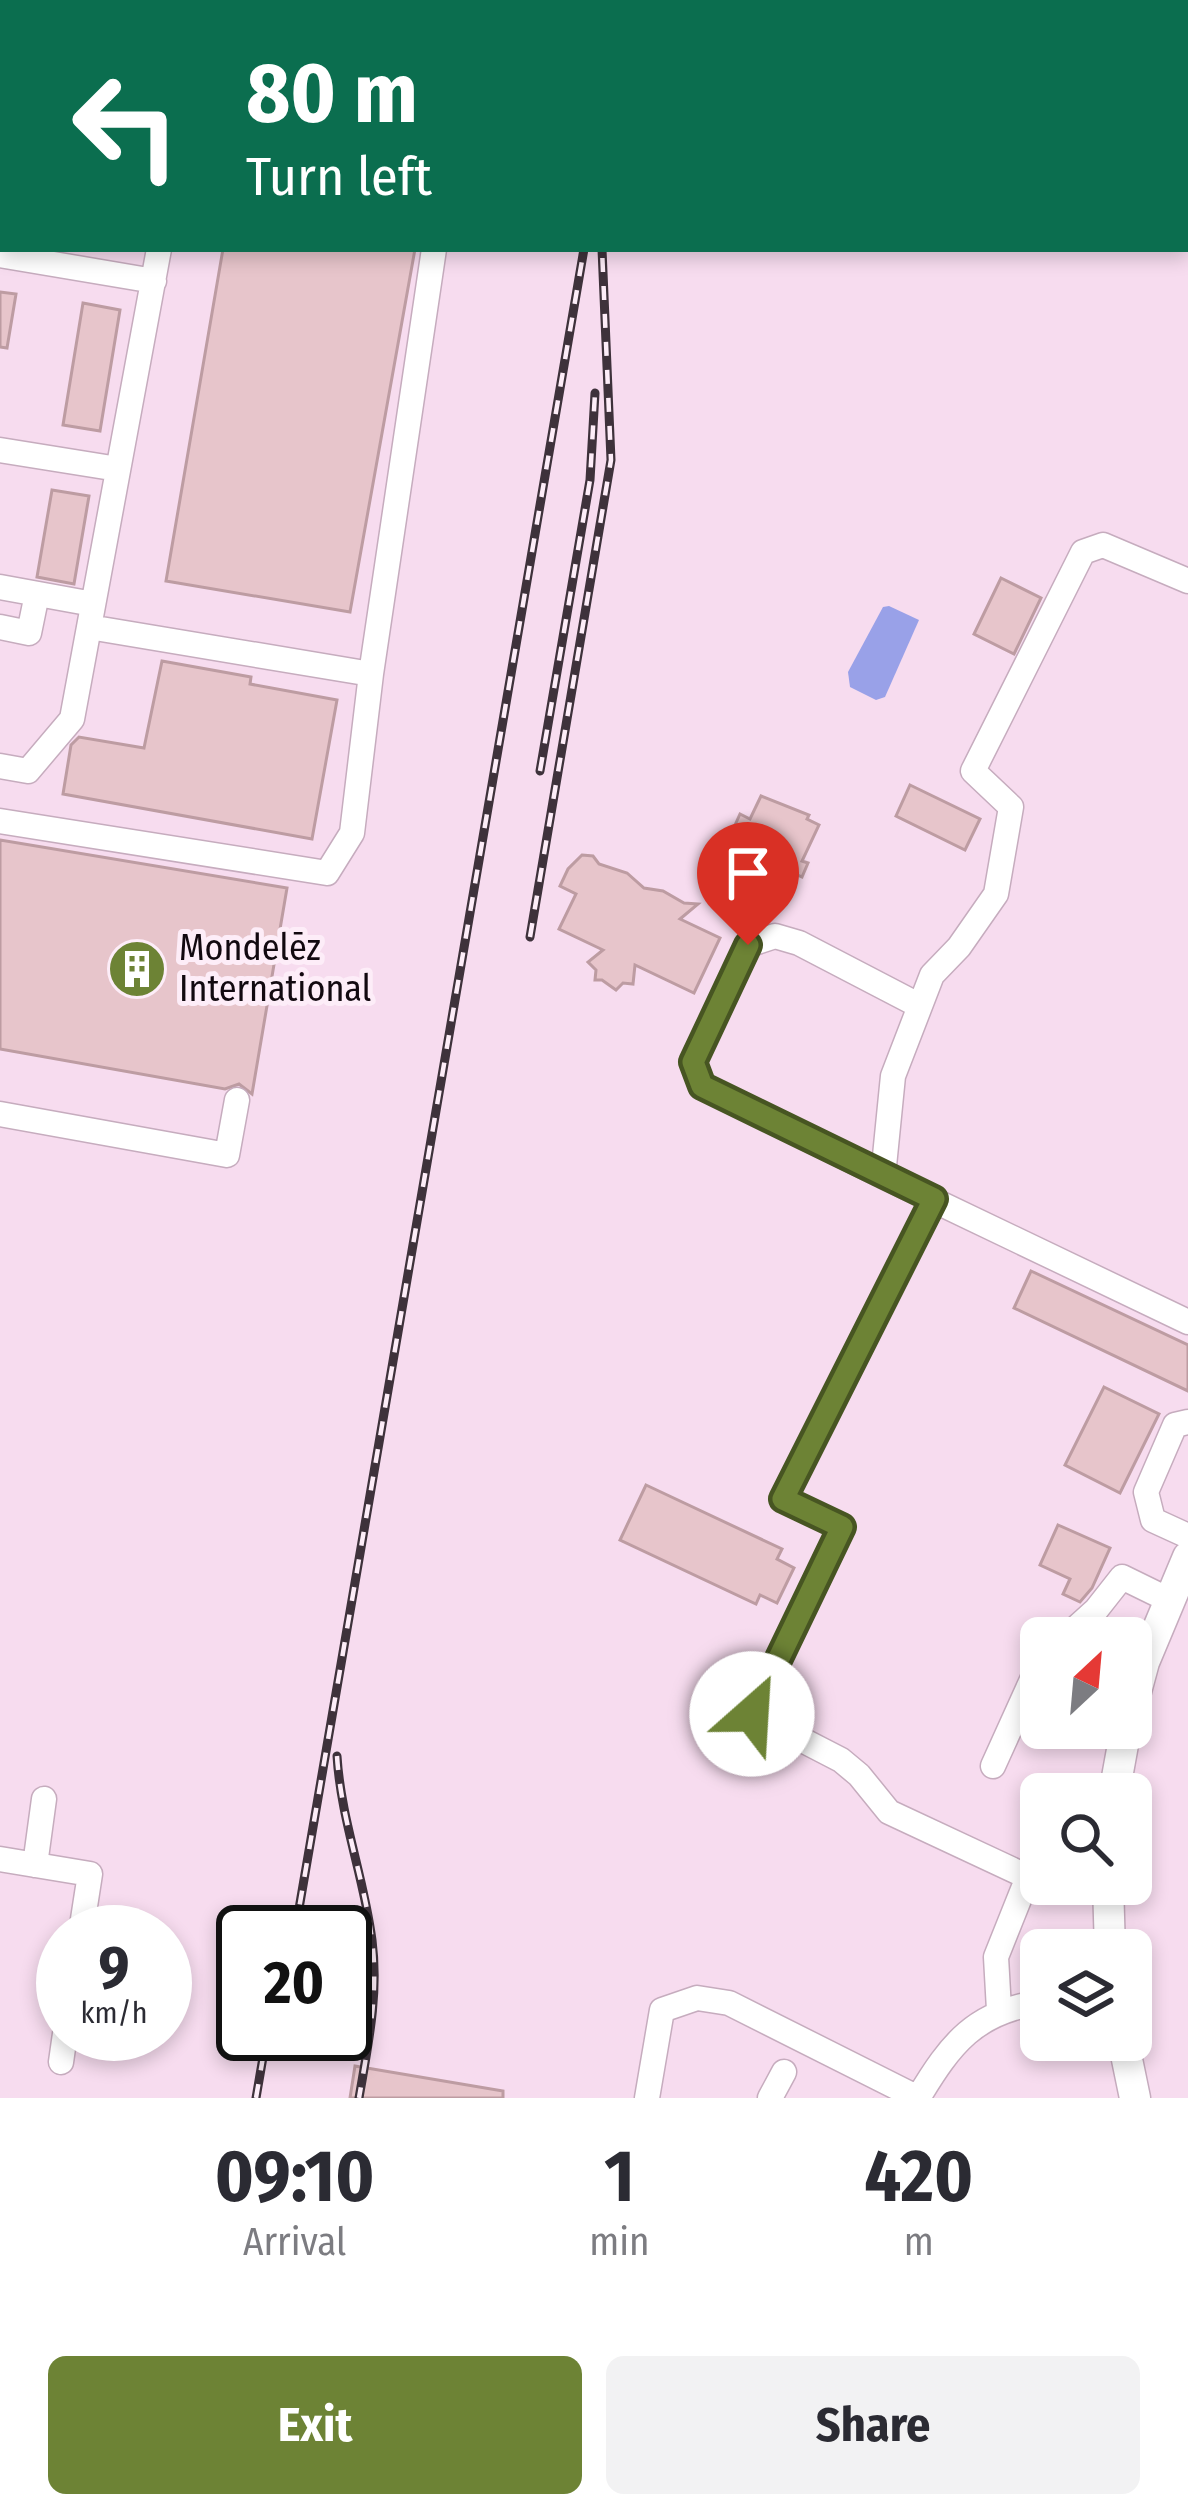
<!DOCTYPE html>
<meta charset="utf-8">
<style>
:root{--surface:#fff;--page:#f2f2f3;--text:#2b2b33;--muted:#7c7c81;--accent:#6d8335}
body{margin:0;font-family:"Fira Sans Condensed",sans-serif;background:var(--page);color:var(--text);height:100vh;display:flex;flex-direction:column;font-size:45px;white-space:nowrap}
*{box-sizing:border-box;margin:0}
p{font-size:39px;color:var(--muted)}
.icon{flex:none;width:66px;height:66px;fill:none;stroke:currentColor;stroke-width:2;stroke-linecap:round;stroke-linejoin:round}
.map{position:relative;height:2098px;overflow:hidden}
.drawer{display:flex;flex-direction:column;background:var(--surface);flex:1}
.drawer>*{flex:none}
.top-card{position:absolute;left:0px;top:0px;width:1188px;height:252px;box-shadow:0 6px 18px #0003;background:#0b6e4f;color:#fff;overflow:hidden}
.needle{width:78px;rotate:26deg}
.tools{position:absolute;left:1020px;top:1617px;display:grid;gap:24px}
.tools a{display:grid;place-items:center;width:132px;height:132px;border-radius:18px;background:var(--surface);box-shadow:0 6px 18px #0003;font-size:60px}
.speed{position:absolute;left:36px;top:1905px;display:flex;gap:24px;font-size:60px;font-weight:700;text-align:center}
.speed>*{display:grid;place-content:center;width:156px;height:156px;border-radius:50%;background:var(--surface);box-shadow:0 6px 18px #0003;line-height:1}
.speed small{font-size:30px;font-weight:400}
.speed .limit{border:6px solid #111;border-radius:18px;background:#fff;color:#111}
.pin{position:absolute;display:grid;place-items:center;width:102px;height:102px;color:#fff;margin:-123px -51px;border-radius:50% 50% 50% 0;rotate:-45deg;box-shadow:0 0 12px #0007}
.pin .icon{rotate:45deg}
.me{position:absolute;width:132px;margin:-66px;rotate:26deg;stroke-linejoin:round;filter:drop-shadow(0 0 9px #0008)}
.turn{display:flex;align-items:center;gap:42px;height:252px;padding:0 48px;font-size:54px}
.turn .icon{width:156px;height:156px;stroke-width:2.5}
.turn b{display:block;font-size:84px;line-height:102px}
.eta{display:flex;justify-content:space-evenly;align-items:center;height:204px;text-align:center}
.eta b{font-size:72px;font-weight:700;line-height:84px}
.action{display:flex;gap:24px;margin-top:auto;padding:24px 48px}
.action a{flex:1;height:138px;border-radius:18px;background:var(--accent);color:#fff;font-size:48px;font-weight:700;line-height:138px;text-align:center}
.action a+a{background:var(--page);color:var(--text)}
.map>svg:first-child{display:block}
.water{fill:#99a1e8}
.building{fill:#e7c5cb;stroke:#bd9ca2;stroke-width:3}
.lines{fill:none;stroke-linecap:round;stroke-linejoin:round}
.minor-casing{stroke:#c6acbe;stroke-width:27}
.major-casing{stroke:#c6acbe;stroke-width:33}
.minor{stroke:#fff;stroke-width:24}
.major{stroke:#fff;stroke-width:30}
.rail-casing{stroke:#3e323b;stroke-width:9}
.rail{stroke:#fdedf8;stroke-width:4.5;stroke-dasharray:14;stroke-linecap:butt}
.route-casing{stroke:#475522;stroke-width:30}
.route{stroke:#6d8335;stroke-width:21}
.labels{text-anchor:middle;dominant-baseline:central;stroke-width:10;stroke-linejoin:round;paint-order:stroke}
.poi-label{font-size:36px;fill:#120910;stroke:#fdedf8;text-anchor:start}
</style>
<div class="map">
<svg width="1188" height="2098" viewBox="0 0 1188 2098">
<rect width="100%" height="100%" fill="#f7dcef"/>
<path class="water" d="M889,606l30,14 -34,77 -9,3 -26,-13 -2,-15 35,-65z"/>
<path class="building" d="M223,249h192l-65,363 -184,-31z
M0,292l16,2 -9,54 -7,-1z
M83,303l37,7 -20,121 -37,-6z
M52,490l37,6 -15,88 -37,-7z
M1001,578l40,20 -27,56 -40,-20z
M162,661l89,16 -1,7 87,16 -25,139 -249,-45 8,-49 8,-8 65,11z
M910,785l70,34 -15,31 -69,-34z
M761,796l48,19 -2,4 12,6 -17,36 6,2 -6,14 -65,-30 4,-8 -10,-5 9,-20 10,5z
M0,840l287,48 -35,206 -13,-10 -14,5 -225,-40z
M582,855l11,1 6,8 28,9 17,15 19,3 21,12 14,1 -18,15 40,19 -26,55 -59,-28 -2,19 -10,-1 -7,7 -14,-10h-7l1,-10 -8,-8 15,-12 -44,-21 17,-35 -16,-8 8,-17z
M1031,1271l157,74v46l-174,-83z
M1104,1387l55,27 -39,79 -55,-28z
M646,1485l136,64 -5,10 17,9 -17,35 -17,-8 -4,9 -136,-64z
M1058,1525l52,23 -18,40 -12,14 -17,-8 7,-15 -30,-14z
M355,2066l148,25v7h-153z"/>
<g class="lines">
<g class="minor-casing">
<path id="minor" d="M0,74l3,1
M0,255l154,26
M0,450l118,19
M1188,581l-85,-36 -20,7 -110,219 38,36 -15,87 -37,53 -27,28 -39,101 -10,100 305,146
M0,587l93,17
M0,627l29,6 8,-39
M371,674l63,-425
M0,766l28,5 44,-52 87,-470
M0,821l327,52 25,-40 19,-159 -282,-47
M0,1114l227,41 10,-55
M883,1176l-181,-90 -9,-24 55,-117 27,-9 24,7 121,63
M934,1199l-151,300 59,28 -90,187 89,46 18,15 30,37 139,65 -32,80 3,53
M1188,1422l-13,3 -29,67 7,28 35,16
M1065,1638l31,-28 26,-33 47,23
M993,1766l48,-106
M0,1859l90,15 -9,58
M35,1865l9,-66
M61,2062l4,-28
M647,2098l15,-88 35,-12 32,5 189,95
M770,2098l14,-26
M918,2098c33,-55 57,-86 123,-96"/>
</g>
<g class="major-casing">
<path id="major" d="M1131,1710l13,-48 44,-105
M1114,1794l12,-66
M1108,1884l2,66
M1123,2040l12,58"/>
</g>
<use href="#minor" class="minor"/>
<use href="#major" class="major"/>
<g class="rail-casing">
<path id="rail" d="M614,3l1,-3
M540,771l50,-291 5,-87
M530,937l81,-477 -9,-211
M337,1756c4,64 27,121 35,184 7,54 -4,105 -13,158
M295,1932l289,-1683
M256,2098l11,-64"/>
</g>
<use href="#rail" class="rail"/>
</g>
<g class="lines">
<g class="route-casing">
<path id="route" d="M748,945l-55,117 9,24 232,113 -151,300 59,28 -90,187"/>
</g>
<use href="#route" class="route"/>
</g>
<defs>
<g id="building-disc" transform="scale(3)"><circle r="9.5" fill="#6d8335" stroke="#fdedf8"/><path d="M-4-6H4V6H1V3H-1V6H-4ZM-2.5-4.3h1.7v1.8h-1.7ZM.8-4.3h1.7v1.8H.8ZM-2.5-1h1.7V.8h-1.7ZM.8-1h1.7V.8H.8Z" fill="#fff"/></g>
</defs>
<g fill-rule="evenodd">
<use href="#building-disc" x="137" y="969"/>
</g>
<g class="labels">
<g class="poi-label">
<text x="179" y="948">Mondelēz<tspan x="179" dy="41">International</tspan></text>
</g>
</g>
</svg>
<div class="tools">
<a><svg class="needle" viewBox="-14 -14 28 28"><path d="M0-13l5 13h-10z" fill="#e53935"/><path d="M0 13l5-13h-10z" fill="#7c7c81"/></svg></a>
<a><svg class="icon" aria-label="search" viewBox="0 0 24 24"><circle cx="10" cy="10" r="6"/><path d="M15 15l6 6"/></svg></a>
<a><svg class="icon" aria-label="layers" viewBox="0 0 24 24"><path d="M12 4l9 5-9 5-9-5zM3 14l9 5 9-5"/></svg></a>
</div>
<div class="speed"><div>9<small>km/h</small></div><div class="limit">20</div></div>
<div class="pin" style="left:748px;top:945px;background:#d93025"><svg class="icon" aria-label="arrive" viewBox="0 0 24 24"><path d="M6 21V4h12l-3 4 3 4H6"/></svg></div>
<svg class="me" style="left:752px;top:1714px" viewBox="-20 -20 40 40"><circle r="19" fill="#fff"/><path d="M0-13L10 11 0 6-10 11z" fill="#6d8335"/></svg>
<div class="top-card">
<div class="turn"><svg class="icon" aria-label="left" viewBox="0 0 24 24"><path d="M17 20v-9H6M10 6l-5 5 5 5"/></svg><div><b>80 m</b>Turn left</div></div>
</div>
</div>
<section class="drawer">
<div class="eta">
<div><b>09:10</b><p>Arrival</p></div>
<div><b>1</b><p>min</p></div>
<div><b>420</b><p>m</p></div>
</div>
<div class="action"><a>Exit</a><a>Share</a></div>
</section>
